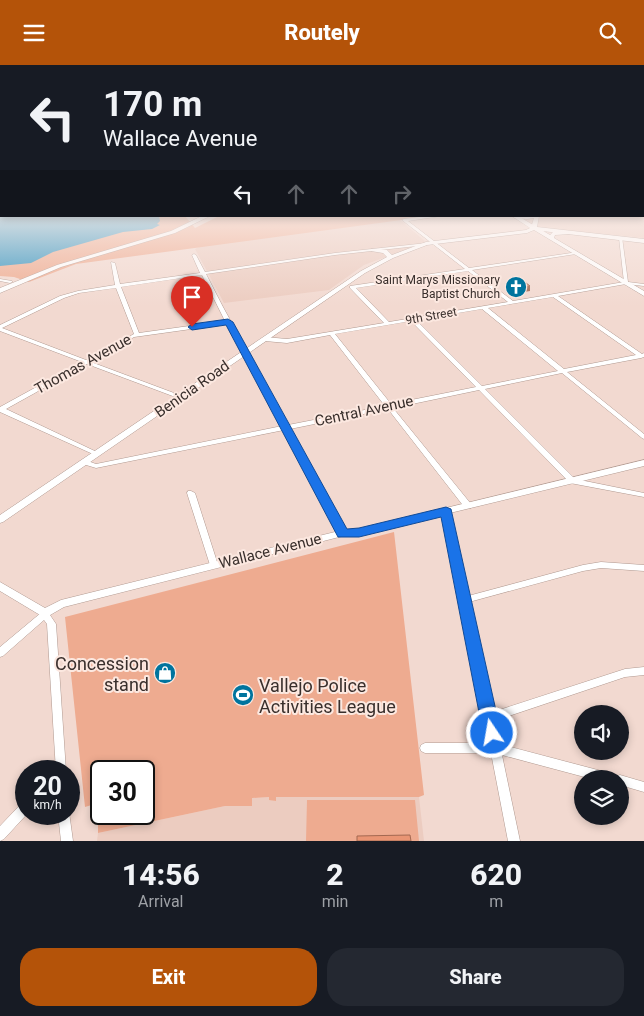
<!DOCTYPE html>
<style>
:root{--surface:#171b24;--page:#242831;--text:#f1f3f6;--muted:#9ea1a6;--accent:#b45309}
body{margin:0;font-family:Roboto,sans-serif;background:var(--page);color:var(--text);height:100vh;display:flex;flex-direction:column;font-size:19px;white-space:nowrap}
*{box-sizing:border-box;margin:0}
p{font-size:16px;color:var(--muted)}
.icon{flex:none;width:28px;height:28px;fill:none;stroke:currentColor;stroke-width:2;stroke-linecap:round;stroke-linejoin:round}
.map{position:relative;height:776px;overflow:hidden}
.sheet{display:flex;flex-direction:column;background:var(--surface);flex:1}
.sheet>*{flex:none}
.banner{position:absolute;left:0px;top:0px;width:645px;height:152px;box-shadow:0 2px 8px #0003;background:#171b24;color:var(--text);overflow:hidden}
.controls{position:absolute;left:574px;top:640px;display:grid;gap:10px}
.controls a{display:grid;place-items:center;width:55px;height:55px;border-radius:50%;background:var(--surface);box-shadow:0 2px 8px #0003;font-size:25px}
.speed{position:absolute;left:15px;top:695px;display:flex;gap:10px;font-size:25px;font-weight:700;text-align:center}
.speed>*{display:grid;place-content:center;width:65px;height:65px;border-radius:50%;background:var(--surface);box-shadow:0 2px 8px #0003;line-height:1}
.speed small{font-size:12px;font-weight:400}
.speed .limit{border:2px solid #111;border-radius:8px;background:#fff;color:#111}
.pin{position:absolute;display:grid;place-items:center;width:42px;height:42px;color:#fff;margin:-51px -21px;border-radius:50% 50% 50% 0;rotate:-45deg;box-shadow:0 0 5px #0007}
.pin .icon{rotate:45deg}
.me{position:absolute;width:55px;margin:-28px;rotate:348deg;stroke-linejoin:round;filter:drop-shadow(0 0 4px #0008)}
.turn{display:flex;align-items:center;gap:18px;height:105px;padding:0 20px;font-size:22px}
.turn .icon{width:65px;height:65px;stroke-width:2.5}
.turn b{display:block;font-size:35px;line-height:42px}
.lanes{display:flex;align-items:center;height:48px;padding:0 20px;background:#0003;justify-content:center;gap:25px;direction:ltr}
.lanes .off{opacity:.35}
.eta{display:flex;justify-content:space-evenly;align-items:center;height:85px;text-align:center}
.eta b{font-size:30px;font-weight:800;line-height:35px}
.primary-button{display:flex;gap:10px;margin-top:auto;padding:10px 20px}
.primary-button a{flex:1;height:58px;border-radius:20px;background:var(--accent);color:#fff;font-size:20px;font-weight:800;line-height:58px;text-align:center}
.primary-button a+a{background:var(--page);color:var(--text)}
header{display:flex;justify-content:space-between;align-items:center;height:65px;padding:0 20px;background:var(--accent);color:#fff;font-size:22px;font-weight:800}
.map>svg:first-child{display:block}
.built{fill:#ecccc0}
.green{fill:#eeab90;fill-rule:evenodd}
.water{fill:#2f92bf}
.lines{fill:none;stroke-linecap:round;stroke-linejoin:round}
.minor-casing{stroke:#b09990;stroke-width:1}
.tertiary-casing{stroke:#b09990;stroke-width:1}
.secondary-casing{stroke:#b09990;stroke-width:1}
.primary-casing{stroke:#b09990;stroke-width:1}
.minor{fill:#fff;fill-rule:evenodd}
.tertiary{fill:#fff;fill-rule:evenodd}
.secondary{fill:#fff;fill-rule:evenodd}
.primary{fill:#fff;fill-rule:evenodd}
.wall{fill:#c88064}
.shaded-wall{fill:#a36851}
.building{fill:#e99574;stroke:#a36851}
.route{fill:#1a73e8;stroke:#114b97}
.labels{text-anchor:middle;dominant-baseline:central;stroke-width:4;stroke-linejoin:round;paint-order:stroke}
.far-poi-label{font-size:12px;fill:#392f2c;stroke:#fce8e0;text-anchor:end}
.far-street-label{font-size:12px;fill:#392f2c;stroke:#fce8e0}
.street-label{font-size:15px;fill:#392f2c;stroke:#fce8e0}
.near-poi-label{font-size:18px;fill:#392f2c;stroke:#fce8e0;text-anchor:end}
</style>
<header><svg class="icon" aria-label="menu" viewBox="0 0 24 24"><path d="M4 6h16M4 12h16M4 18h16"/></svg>Routely<svg class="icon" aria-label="search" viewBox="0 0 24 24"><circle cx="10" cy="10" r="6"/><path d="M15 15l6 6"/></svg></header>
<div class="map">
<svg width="644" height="776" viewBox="0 0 644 776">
<rect width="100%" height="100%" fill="#f2d9d0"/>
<path class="built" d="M644,140v33l-108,-11 -18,-11h126z
M400,155l26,22 -62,23 -35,25 -105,13 -29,-54 6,-3z
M269,732l6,4 1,-4h143l5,44h-327l1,-8 127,-27h27v-8z"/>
<path class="green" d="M0,132l1,19h184l10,12 24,-12h212l-355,48 -47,18 -15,-5 -14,-1z
M394,467l30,263 -5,2h-143v4l-7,-1v-3l-17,1v8h-27l-127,27v-30l-13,4 -20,-190zM101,706h43v43h-43z
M307,735h108l4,41h-113z"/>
<path class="water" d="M0,132l1,19h158l1,5 -3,3 3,1 -8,4 -29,3 -70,20 -22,11 -31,3z"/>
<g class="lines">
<g class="minor-casing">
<path id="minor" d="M427,151h14l-33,5 61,47 109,-16v2h-2l-104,16 41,31 111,-19 -5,-44 3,-1 6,45 16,2v2l-18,-2 -68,12 84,58 2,-1v4l-3,1 -74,14 77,62v5l-2,-1 -80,-65 -77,16 90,90 69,14v4l-74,-14 -91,-93 -86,18 78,96 1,2 -1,2h-6l-77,-99 -98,20 57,104 -1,2h-6l-1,-2 -55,-103 -188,38 -13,-4 -1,-2 3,-2 11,4 186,-38 -55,-102 -93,13 -43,25 91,34 1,1 -1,1h-4l-91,-34 -81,45 93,44 1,1 -1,1h-4l-95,-43v-5l82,-45 -82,-31v-6l60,-29 18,-5 37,-6 -4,-23 4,1 5,21 80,-11 -8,-18 2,-1 2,1 9,17 130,-19 92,-10v2h-1l-91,10 -129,19 17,33 65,118 97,-19 -55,-71 -43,8 -22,-2 -3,-2 3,-2 22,2 97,-16 -34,-35v-2l115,-17 -63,-49 2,-1zM468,206l40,31 -119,20 -33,-34zM202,210l23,46 -86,12 -18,-46zM116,223l18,46 -48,26 -84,-32 62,-30 15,-5zM553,232l83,58 -72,14 -76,-61zM482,244l76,62 -76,15 -66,-66zM411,256l65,66 -85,17 -56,-70z
M0,214l12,2v1l-2,1 -10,-2z
M188,426h3l4,2 23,72 -1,2 -3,1 -3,-1 -1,-2 -23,-72z
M446,443l3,1 1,2 18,85 115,-31 18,-3 43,3v6l-43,-3 -18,3 -114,31 24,110 132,-43 19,-2v8l-19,2 -131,44 5,23 114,30 4,2 3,-1 24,7v10l-24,-7v-6h-28l-90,-24 18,86h-12l-17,-88h-66l-4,-2 -1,-3 1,-3 4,-2h64l-47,-232 1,-2z
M45,546l3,1 8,12 10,147h-10l-9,-147 -3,-4 -41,36 -3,1v-10l42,-35z
M26,736v13h1l-23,25 -4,2v-15l22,-23z
M69,747l4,29h-12l-3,-27h11z"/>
</g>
<g class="tertiary-casing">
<path id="tertiary" d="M513,151h26l-2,11 107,12v4l-110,-13 -3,-2 3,-10 -7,1 -12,-1z
M644,395v6l-285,69 -16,1 -279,71 -19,11 -45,-27v-9l45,26 16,-8 282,-70 16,-1z"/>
</g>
<g class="secondary-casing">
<path id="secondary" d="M512,151h6l32,19 3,-3h17v2l-15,1 -1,3 90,53v5l-110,-66 -7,3 -100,12 -34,13 -28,15 -362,249 -3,1v-8l361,-244 26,-14 -4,-4 -12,-2v-2l16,1 5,5 34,-13 100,-12 4,-2z"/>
</g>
<g class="primary-casing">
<path id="primary" d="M202,151h8l-35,17 -114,34 -61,26v-5l57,-23 114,-34z"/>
</g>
<use href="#minor" class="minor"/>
<use href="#tertiary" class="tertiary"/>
<use href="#secondary" class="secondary"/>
<use href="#primary" class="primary"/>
</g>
<path class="wall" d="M512,215l18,6v5l-10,1 -9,-7z"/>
<path class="shaded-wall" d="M530,221v5l-10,1 1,-5z"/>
<path class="building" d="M521,214l9,7 -9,1 -9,-7z
M410,770l1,6h-54v-5z"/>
<linearGradient id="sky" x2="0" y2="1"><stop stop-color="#5ea6d8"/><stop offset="0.55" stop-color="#f9eeea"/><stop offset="1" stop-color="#f9eeea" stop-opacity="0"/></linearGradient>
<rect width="644" height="241" fill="url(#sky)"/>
<path class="route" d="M228,254l5,3 114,207 12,-1 87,-21 5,2 50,224 -3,5 -6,3 -6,-3 -3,-5 -42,-216 -82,20h-21l-112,-212 -34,5 -4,-3 4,-3z"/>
<defs>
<g id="church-disc" transform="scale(1.125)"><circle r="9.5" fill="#00749e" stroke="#fce8e0"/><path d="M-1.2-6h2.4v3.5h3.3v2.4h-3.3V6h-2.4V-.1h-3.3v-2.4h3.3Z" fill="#fff"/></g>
<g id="shop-disc" transform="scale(1.125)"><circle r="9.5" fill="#00749e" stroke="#fce8e0"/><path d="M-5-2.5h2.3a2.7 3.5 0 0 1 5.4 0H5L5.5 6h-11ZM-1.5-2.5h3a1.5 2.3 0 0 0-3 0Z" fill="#fff"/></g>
<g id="stadium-disc" transform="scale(1.125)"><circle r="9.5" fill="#00749e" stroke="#fce8e0"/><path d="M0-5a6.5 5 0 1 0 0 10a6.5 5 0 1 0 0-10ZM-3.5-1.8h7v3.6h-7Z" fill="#fff"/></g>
</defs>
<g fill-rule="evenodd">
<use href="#church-disc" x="516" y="222"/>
<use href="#shop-disc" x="165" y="608"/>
<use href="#stadium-disc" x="243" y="630"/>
</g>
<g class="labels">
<g class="far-poi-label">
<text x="500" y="215">Saint Marys Missionary<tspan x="500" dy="14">Baptist Church</tspan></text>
</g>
<g class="far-street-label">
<text transform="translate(431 251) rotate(-10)">9th Street</text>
</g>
<g class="street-label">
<text transform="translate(83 299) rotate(-29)">Thomas Avenue</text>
<text transform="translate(192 324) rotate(-35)">Benicia Road</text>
<text transform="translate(364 346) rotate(-12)">Central Avenue</text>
<text transform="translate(270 486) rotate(-14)">Wallace Avenue</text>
</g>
<g class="near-poi-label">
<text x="149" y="598">Concession<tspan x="149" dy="21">stand</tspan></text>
<text x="259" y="620" text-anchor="start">Vallejo Police<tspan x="259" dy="21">Activities League</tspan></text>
</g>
</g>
</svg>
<div class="controls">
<a><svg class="icon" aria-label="sound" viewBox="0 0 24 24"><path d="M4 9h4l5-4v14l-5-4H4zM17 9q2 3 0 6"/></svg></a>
<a><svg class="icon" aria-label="layers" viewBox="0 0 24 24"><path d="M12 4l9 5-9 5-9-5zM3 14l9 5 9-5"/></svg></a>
</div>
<div class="speed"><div>20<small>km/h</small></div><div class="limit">30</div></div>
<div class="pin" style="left:192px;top:262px;background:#d93025"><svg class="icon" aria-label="arrive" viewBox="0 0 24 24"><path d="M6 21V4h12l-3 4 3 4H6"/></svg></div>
<svg class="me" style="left:492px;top:668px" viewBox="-20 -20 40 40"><circle r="17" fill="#1a73e8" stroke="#fff" stroke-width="3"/><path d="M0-11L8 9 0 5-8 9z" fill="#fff"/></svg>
<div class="banner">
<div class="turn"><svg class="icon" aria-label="left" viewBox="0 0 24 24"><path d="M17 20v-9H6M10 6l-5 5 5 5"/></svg><div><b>170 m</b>Wallace Avenue</div></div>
<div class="lanes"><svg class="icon" aria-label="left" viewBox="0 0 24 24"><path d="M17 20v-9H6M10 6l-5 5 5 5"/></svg><svg class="icon off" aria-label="ahead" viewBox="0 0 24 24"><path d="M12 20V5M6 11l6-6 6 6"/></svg><svg class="icon off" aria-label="ahead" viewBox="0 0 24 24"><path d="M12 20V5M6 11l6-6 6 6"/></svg><svg class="icon off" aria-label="right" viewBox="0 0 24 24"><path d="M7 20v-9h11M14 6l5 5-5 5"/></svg></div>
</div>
</div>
<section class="sheet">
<div class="eta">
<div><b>14:56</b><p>Arrival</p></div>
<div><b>2</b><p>min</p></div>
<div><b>620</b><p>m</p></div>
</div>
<div class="primary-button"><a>Exit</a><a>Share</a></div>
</section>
